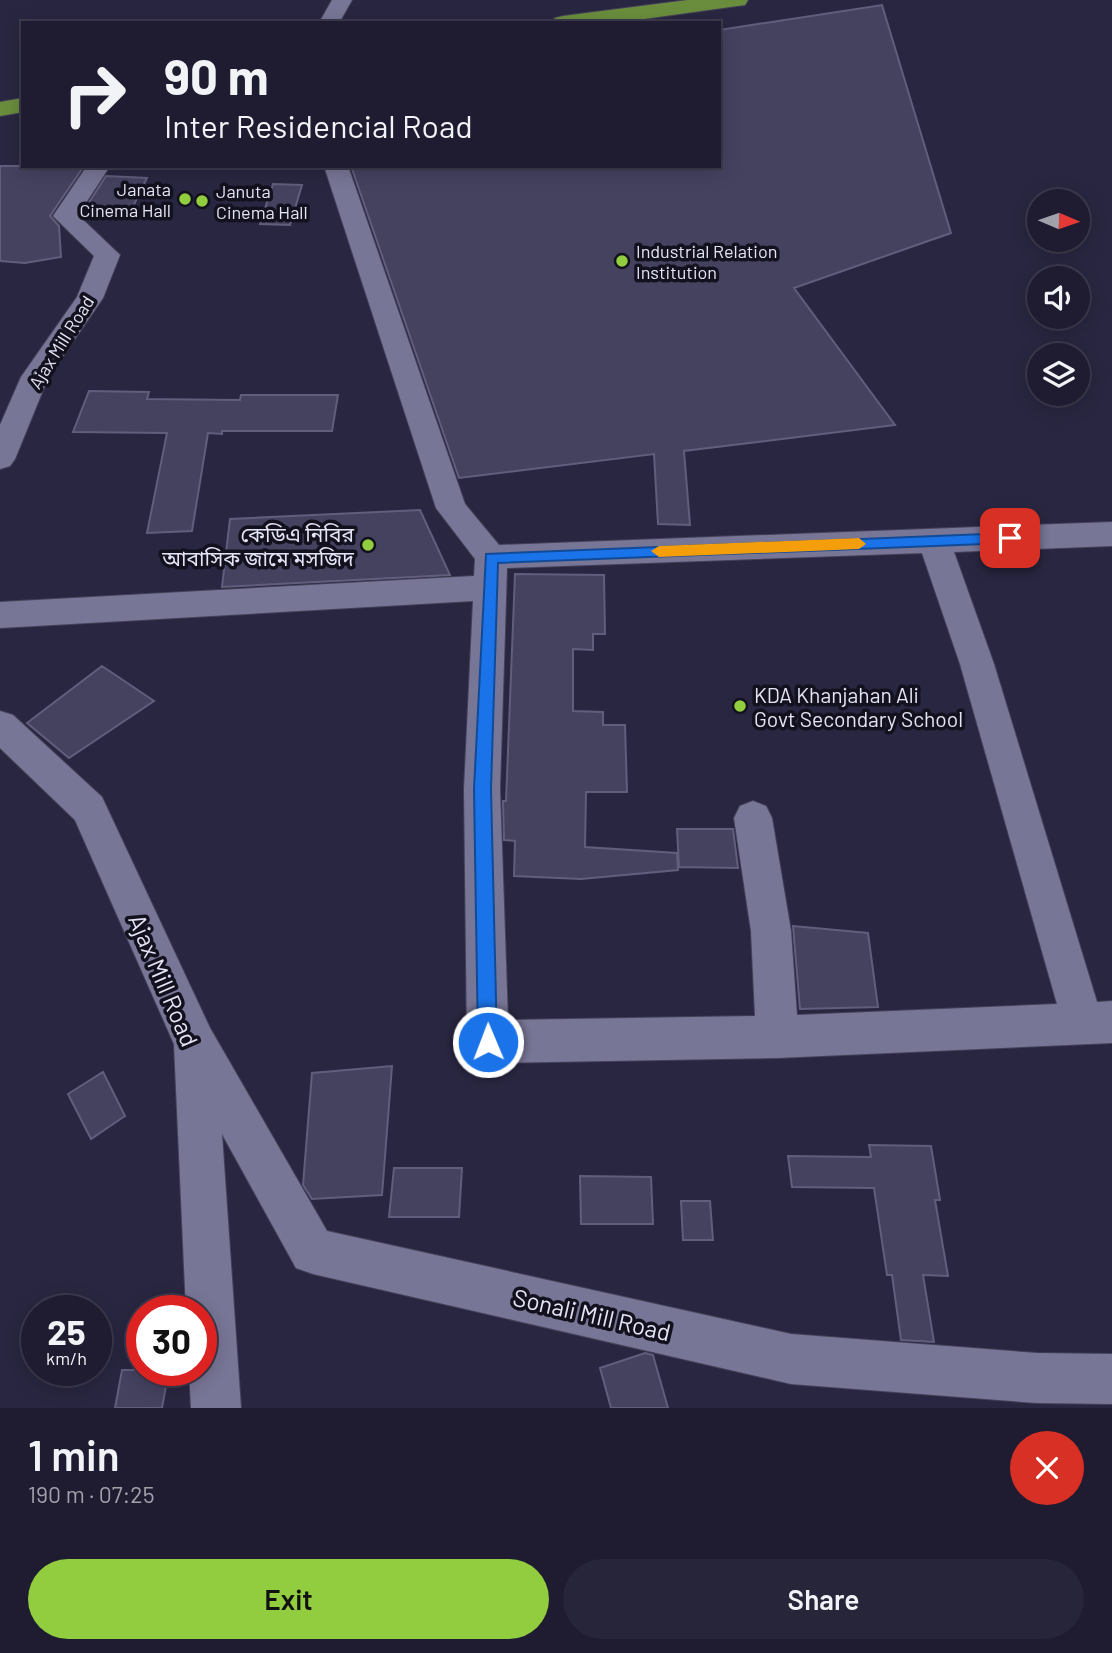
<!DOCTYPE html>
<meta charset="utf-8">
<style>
:root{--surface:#1f1c31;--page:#272539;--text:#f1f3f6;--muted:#a1a1ab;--line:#3c3a4d;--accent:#91cd3f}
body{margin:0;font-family:Barlow,"Noto Sans Bengali",sans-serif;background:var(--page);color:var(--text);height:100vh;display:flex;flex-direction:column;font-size:26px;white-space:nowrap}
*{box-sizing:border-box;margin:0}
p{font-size:23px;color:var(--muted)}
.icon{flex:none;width:38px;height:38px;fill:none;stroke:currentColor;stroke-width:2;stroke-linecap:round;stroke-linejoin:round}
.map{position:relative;height:1408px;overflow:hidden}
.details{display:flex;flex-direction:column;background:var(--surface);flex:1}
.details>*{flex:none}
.guide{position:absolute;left:21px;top:21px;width:700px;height:147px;border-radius:0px;box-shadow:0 4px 18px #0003,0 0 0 2px var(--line);background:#1f1c31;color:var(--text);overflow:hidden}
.needle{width:46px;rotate:92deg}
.buttons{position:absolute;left:1027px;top:189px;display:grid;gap:14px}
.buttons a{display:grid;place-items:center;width:63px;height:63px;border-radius:50%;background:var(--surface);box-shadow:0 4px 18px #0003,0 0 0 2px var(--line);font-size:35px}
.speed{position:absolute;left:21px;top:1295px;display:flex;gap:14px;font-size:35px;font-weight:700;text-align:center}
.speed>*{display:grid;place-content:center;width:91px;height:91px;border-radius:50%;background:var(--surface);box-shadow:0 4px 18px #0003,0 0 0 2px var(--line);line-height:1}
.speed small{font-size:18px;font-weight:400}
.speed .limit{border:10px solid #d22;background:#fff;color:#111}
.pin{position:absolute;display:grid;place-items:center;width:60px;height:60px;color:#fff;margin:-30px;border-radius:14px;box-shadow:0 4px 10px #0006}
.me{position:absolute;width:77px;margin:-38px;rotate:359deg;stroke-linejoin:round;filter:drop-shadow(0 0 5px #0008)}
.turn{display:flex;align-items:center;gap:24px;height:147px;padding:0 28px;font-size:32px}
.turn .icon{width:91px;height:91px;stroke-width:2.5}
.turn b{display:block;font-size:49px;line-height:60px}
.round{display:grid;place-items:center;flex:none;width:74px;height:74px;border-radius:37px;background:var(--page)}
.headline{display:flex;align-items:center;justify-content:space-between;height:119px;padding:0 28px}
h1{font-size:42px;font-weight:600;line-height:52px}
.action{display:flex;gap:14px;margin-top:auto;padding:14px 28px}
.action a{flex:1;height:80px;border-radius:42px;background:var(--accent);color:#111;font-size:28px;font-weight:600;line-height:80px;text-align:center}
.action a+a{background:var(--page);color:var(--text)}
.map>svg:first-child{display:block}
.building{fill:#454260;stroke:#615e7d;stroke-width:2}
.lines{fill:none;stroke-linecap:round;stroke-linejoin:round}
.minor-casing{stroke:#454159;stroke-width:2}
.trunk-casing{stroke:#454159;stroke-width:2}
.minor{fill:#787696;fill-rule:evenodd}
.trunk{fill:#6a8d3d;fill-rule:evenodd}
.route{fill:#1a73e8;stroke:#114b97;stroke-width:2}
.slow{fill:#f59e0b}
.poi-dot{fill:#91cd3f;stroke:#12111d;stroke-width:2.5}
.labels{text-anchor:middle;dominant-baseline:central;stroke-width:7;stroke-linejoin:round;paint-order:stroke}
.far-poi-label{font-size:18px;fill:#e5e4f7;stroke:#12111d;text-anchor:start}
.far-street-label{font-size:18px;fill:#e5e4f7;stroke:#12111d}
.poi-label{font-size:21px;fill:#e5e4f7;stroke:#12111d;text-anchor:end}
.near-street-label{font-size:24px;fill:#e5e4f7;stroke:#12111d}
</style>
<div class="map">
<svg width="1112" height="1408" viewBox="0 0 1112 1408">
<rect width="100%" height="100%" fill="#292641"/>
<path class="building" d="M882,5l69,228 -157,55 101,137 -211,26 6,74 -32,-1 -4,-70 -195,24 -108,-312h368v-136z
M0,166h84l-34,50 9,10 2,31 -36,6 -25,-2z
M106,176l41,2 -20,41 -43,-2 -3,-2z
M273,184l29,1 -12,40 -30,-1z
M89,391l60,1 -2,7 93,1 1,-5h97l-6,36h-110v3l-14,-1 -16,98 -45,2 20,-100 -94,-1z
M420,510l30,65 -228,12 8,-68z
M515,574l89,1 1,59h-12v16l-20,-1v62l30,1v13h22l2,67h-41l-1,55 92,6 1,17 -97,9 -67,-3 1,-35 -11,-1 -1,-39h3z
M102,666l52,35 -85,57 -42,-35z
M677,829h56l5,39 -59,-1z
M793,926l75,7 10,74 -78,2z
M392,1066l-10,129 -70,4 -9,-14 9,-112z
M103,1072l22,44 -34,23 -23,-45z
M869,1145l62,1 9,54h-5l13,76 -25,-1 11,67 -33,-2 -9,-65h-5l-13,-87 -82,-1 -4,-31 83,1z
M394,1168h68l-3,49h-70z
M580,1176l71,1 2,47h-72z
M681,1201h29l3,39h-30z
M645,1353l8,2 15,53h-57l-11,-40z
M122,1370h47l-7,38h-47z"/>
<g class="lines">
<g class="minor-casing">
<path id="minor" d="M332,0h20l-13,23h-20z
M87,166h23l-32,49 42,40 -17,43 -55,80 -33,81 -5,7 -10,3v-44l21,-48 56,-80 17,-41 -41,-40z
M324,166h24l117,338 34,41 613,-23v24l-158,6 40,112 103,338 15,-1v42l-335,15 -289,5 -15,-6 -6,-15 -3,-253 9,-188 -473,27v-26l474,-26 1,-17 -39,-51zM922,553l38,111 97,340 -260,11 -6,-84 -19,-113 -6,-12 -13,-5 -13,5 -6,12 17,113 4,85 -247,4 -8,-231 7,-221z
M0,711l13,4 89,82 108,231 117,203 464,103 246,19 75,1v50l-75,-1 -246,-19 -478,-110 -17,-6 -74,-134 19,274h-50l-2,-38h12v-59h-15l-12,-267 -99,-224 -75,-72z"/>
</g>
<g class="trunk-casing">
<path id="trunk" d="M688,0h60l-3,5 -8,1 -122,17h-63l3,-5 8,-2z
M23,98v14l-23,4v-14z"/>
</g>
<use href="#minor" class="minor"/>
<use href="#trunk" class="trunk"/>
</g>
<path class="route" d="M1010,533l8,5 -8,5 -512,20 -7,226 6,253 -3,7 -6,2 -7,-2 -3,-7 -4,-253 12,-235z"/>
<path class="slow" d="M859,538l7,6 -7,5 -200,8 -8,-6 8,-5z"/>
<g class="poi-dot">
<circle cx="185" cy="199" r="7"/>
<circle cx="202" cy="201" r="7"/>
<circle cx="622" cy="261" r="7"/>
<circle cx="368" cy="545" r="7"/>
<circle cx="740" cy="706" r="7"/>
</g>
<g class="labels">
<g class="far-poi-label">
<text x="171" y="189" text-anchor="end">Janata<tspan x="171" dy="21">Cinema Hall</tspan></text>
<text x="216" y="191">Januta<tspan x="216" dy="21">Cinema Hall</tspan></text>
<text x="636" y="251">Industrial Relation<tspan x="636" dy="21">Institution</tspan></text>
</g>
<g class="far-street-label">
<text transform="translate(61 342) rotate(-58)">Ajax Mill Road</text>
</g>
<g class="poi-label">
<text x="354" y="533">কেডিএ নিবির<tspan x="354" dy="24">আবাসিক জামে মসজিদ</tspan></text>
<text x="754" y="694" text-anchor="start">KDA Khanjahan Ali<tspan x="754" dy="24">Govt Secondary School</tspan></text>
</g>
<g class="near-street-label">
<text transform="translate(164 980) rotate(67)">Ajax Mill Road</text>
<text transform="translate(592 1314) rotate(13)">Sonali Mill Road</text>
</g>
</g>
</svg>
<div class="buttons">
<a><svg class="needle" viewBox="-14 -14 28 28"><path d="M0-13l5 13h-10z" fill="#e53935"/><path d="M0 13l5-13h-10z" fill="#a1a1ab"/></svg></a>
<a><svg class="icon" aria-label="sound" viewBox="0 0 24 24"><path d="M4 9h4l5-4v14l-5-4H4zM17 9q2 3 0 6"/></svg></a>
<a><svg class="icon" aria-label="layers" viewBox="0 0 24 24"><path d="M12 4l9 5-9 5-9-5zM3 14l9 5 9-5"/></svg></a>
</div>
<div class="speed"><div>25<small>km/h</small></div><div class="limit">30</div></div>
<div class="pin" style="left:1010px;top:538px;background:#d93025"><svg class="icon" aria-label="arrive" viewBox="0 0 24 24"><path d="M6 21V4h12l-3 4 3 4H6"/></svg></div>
<svg class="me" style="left:488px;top:1042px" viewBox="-20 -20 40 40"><circle r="17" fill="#1a73e8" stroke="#fff" stroke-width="3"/><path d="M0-11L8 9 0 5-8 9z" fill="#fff"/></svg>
<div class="guide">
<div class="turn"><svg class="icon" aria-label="right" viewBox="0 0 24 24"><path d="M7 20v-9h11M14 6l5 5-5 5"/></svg><div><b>90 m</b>Inter Residencial Road</div></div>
</div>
</div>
<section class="details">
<div class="headline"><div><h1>1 min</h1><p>190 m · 07:25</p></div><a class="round" style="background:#d93025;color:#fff"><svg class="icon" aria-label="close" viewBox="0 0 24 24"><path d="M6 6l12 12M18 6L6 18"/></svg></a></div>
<div class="action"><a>Exit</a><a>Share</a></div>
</section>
